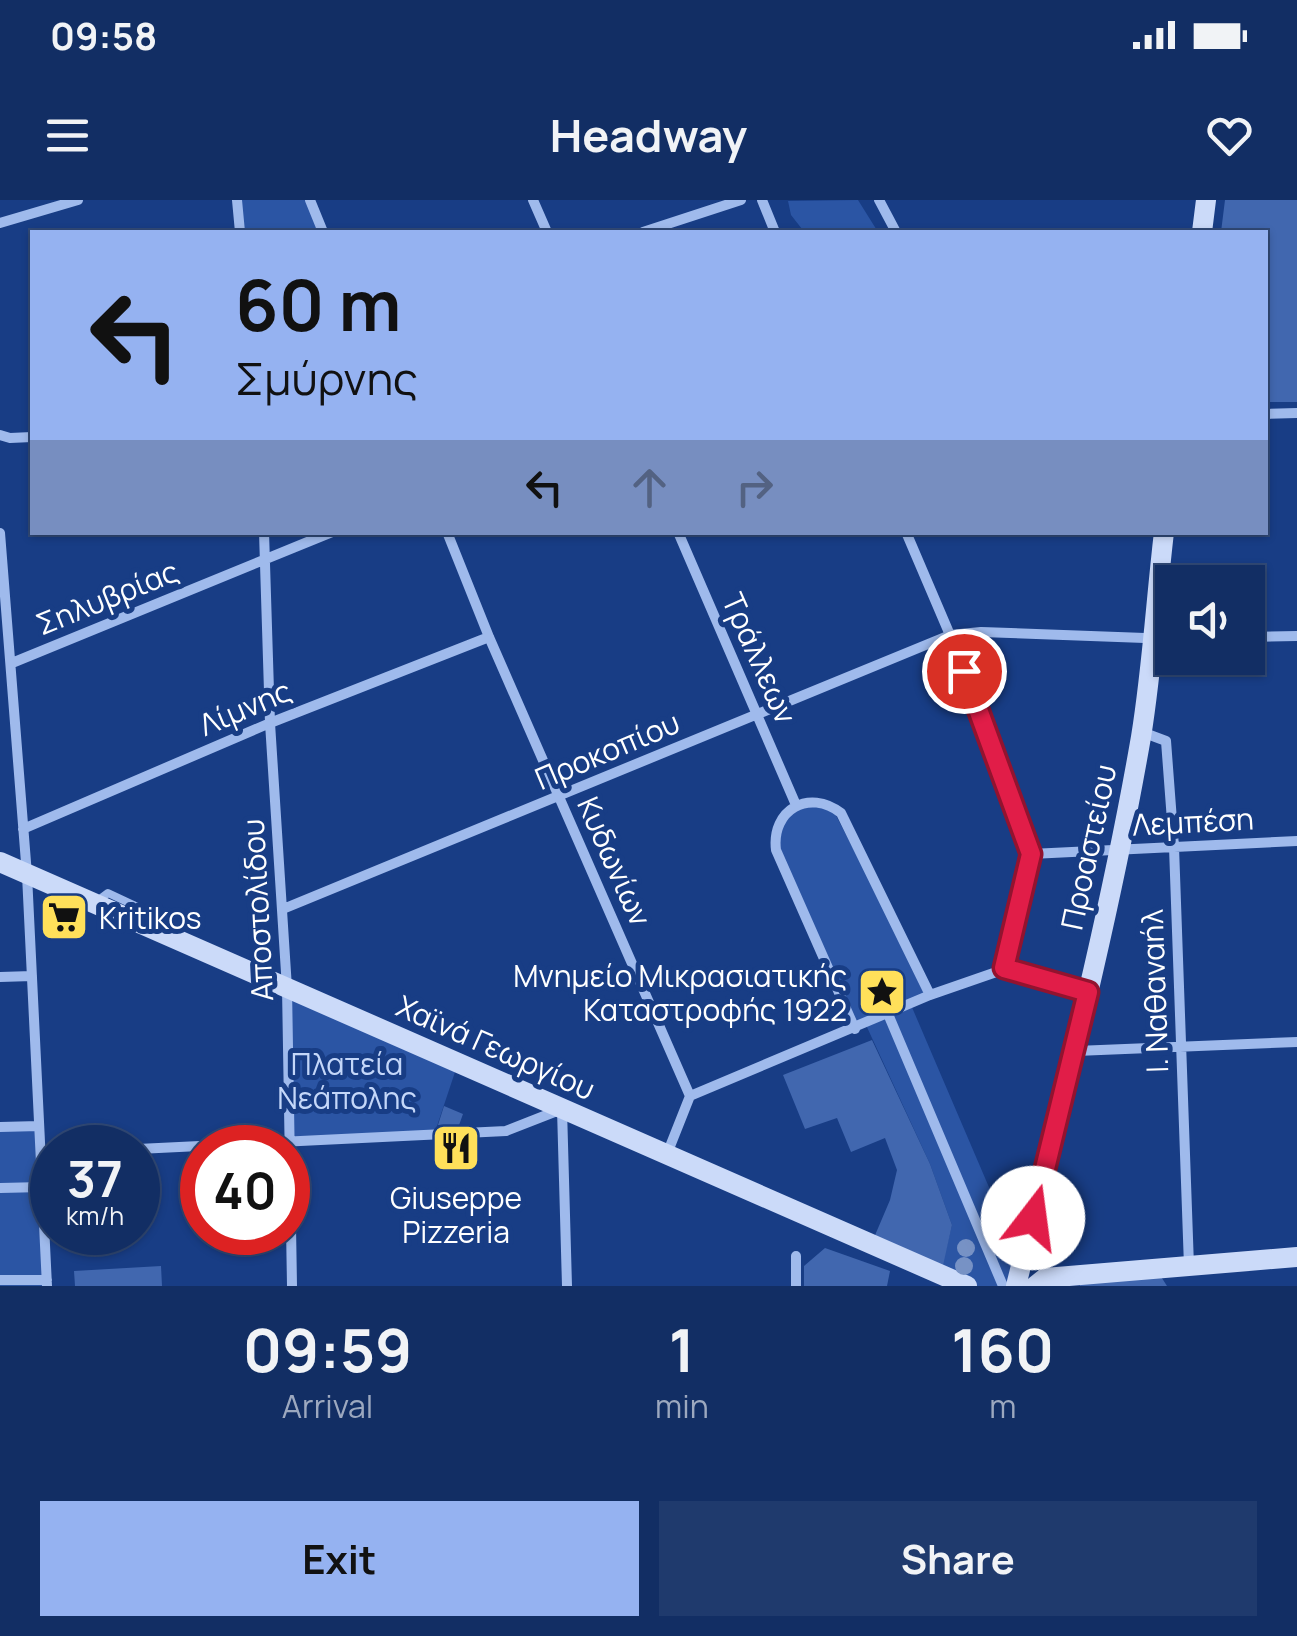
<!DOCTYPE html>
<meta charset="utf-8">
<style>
:root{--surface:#122e64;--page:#1f3a6d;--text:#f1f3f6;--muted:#9ca8bf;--line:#314a78;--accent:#95b2f1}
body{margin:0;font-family:Manrope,sans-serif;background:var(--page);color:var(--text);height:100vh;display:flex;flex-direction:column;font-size:38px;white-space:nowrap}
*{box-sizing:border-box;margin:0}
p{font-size:32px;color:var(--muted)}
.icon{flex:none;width:55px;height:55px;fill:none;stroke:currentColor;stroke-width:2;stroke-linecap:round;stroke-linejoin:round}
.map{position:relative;height:1086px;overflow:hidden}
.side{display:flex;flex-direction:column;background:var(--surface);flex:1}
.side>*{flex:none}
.hud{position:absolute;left:30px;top:30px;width:1238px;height:305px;border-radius:0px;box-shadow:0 2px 8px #0004,0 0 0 2px var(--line);background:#95b2f1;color:#111;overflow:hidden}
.controls{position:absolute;left:1155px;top:365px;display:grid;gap:20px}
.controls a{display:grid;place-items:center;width:110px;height:110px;border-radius:0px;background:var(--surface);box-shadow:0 2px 8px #0004,0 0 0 2px var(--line);font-size:50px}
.speed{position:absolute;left:30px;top:925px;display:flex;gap:20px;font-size:50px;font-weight:700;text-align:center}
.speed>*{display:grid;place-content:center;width:130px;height:130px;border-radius:50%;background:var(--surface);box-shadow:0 2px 8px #0004,0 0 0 2px var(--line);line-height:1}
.speed small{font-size:25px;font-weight:400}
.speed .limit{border:15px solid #d22;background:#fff;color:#111}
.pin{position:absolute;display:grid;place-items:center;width:85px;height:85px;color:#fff;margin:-42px;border:5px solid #fff;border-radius:50%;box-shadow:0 2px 10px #0007}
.me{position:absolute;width:110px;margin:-55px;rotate:15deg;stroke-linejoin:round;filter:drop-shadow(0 0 8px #0008)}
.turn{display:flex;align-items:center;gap:35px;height:210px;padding:0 40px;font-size:45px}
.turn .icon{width:130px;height:130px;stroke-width:2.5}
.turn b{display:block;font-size:70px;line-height:85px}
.lanes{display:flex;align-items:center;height:95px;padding:0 40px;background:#0003;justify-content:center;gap:50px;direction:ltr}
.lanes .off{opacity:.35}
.eta{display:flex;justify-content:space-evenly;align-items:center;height:170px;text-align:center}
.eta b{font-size:60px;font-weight:700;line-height:70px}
.cta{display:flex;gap:20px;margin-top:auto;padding:20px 40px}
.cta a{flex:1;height:115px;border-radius:0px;background:var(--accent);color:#111;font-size:40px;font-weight:700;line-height:115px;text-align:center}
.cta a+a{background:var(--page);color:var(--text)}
.status{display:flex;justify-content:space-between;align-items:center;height:70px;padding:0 50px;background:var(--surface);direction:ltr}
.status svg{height:28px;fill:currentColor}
header{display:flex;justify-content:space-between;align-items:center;height:130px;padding:0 40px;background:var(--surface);font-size:45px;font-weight:700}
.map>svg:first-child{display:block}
.green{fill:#2b55a4}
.building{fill:#4167af}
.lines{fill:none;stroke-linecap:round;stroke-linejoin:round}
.lane{stroke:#9fbaec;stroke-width:8}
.street{stroke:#9fbaec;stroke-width:10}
.secondary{stroke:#cbdaf9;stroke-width:20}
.tree{fill:#7792c5}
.route-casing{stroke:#92132f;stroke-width:25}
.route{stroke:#e11d48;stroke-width:18}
.labels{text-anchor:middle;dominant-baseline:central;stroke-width:10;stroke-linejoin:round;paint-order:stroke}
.street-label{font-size:30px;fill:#fff;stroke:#183d85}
.poi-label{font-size:30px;fill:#fff;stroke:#183d85;text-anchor:start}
.park-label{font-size:30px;fill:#c4d7f9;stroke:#183d85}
</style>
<div class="status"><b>09:58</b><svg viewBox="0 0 49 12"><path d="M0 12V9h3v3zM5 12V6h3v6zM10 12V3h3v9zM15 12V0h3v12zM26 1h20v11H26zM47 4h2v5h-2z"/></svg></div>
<header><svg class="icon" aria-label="menu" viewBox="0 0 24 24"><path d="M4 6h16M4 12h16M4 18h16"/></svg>Headway<svg class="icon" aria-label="heart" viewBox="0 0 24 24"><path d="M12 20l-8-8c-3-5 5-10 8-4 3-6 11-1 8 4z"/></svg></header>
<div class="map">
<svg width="1297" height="1086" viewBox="0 0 1297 1086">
<rect width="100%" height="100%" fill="#183d85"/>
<path class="green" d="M237,0h73l13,32h-83z
M858,0l20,32 -76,-3 -11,-14 -3,-14z
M796,605l35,1 99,189 -19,10 107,250 -2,31h-49l-27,-12 12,-49 -22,-61 -64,-139 -11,4 -79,-179 1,-25z
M287,788l171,75 -24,72 -146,8z
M39,926l8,160h-47v-159z"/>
<path class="building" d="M1225,0h72v202h-32v-170h-44z
M872,840l58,124 22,61 -10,45 -69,-30 17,-40 7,-30 -12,-32 -34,14 -14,-34 -32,11 -22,-54z
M444,906l19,8 -5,14 -20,-3z
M825,1048l65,23 -3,15h-83v-20z
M161,1066l1,20h-87l-1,-15z
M1160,1075l7,11h-87v-3z"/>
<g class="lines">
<path class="lane" d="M100,699l8,-6 32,15 4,14"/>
<path class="street" d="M237,0l3,32
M310,0l13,32
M533,0l14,32
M762,0l13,32
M879,0l17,32
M0,23l78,-23
M643,32l98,-32
M1265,214l32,-1
M0,235l10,3 22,-1
M264,332l6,191 17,265 5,298
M447,332l42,105 201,459 -23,58
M678,332l118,273
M906,332l44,103 81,219 -26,115
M0,333l27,342 20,411
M1248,437l49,-1
M12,463l320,-131
M1142,532l24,9 8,106 15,419
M23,629l247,-106 219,-86
M1031,654l266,-13
M283,709l667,-274 31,-3 191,7
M0,777l32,-1
M888,814l115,272
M855,829l-79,-179c-5,-40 33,-62 65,-37l89,182
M1076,851l221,-9
M690,896l240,-101 75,-26 82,23
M0,927l39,-1
M138,949l368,-18 56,-22 5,177
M0,988l43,-1
M796,1056v30
M0,1080h47"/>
<path class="secondary" d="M1202,32l4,-32
M0,662l967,424
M1016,1086c45,-182 93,-364 125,-549 11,-67 15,-137 23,-205
M1035,1086l10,-8 252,-21"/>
</g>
<g class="tree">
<circle cx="966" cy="1048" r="9"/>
<circle cx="964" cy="1066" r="9"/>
</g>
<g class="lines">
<g class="route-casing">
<path id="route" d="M964,471l67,183 -27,114 84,24 -55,226"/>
</g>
<use href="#route" class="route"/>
</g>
<defs>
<g id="supermarket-square" transform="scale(2.5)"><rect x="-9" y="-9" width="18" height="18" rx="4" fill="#ffe05a" stroke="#183d85"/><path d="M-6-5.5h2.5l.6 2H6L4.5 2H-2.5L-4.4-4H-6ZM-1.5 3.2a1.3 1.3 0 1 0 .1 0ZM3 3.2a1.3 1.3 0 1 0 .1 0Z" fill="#111"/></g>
<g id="sight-square" transform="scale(2.5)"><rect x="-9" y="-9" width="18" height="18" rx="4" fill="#ffe05a" stroke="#183d85"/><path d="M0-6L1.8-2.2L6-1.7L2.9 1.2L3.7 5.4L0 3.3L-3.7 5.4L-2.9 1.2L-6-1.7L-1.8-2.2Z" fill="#111"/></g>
<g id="restaurant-square" transform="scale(2.5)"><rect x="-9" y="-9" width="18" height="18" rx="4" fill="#ffe05a" stroke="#183d85"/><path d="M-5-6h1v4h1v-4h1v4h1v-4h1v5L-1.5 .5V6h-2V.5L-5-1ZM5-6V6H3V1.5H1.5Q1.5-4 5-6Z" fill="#111"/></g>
</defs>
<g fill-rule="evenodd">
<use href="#supermarket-square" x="64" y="717"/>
<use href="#sight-square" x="882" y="792"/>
<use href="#restaurant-square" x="456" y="948"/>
</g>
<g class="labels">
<g class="street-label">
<text transform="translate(107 397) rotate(-22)">Σηλυβρίας</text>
<text transform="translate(760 458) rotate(66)">Τράλλεων</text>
<text transform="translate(245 507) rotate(-23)">Λίμνης</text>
<text transform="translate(607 550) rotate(-23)">Προκοπίου</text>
<text transform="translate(1193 621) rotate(-3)">Λεμπέση</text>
<text transform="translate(1088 647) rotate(-78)">Προαστείου</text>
<text transform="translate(615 661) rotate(66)">Κυδωνίων</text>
<text transform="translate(257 710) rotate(-93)">Αποστολίδου</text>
<text transform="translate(1154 791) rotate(-92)">Ι. Ναθαναήλ</text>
<text transform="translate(496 847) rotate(24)">Χαϊνά Γεωργίου</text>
</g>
<g class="poi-label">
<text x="99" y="717">Kritikos</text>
<text x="847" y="775" text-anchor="end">Μνημείο Μικρασιατικής<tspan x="847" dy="34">Καταστροφής 1922</tspan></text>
<text x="456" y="997" text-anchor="middle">Giuseppe<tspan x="456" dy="34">Pizzeria</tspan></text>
</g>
<g class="park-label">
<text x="347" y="863">Πλατεία<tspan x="347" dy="34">Νεάπολης</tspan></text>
</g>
</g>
</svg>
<div class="controls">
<a><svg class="icon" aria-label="sound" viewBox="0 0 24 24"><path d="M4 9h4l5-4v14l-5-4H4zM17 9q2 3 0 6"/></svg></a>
</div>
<div class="speed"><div>37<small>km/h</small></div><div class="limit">40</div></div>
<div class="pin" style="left:964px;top:471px;background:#d93025"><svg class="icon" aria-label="arrive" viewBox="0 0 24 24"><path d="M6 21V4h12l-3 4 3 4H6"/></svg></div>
<svg class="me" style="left:1033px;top:1018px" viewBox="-20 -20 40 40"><circle r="19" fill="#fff"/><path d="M0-13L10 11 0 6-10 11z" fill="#e11d48"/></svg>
<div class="hud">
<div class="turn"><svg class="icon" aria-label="left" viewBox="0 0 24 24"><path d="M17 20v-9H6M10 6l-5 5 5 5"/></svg><div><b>60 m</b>Σμύρνης</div></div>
<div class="lanes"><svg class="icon" aria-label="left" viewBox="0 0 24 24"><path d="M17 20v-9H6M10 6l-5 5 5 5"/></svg><svg class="icon off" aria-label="ahead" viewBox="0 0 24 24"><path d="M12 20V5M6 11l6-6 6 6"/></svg><svg class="icon off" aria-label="right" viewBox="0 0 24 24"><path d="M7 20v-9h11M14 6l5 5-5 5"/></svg></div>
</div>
</div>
<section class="side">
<div class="eta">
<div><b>09:59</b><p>Arrival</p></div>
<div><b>1</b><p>min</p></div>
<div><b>160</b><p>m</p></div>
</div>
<div class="cta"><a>Exit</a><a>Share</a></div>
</section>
